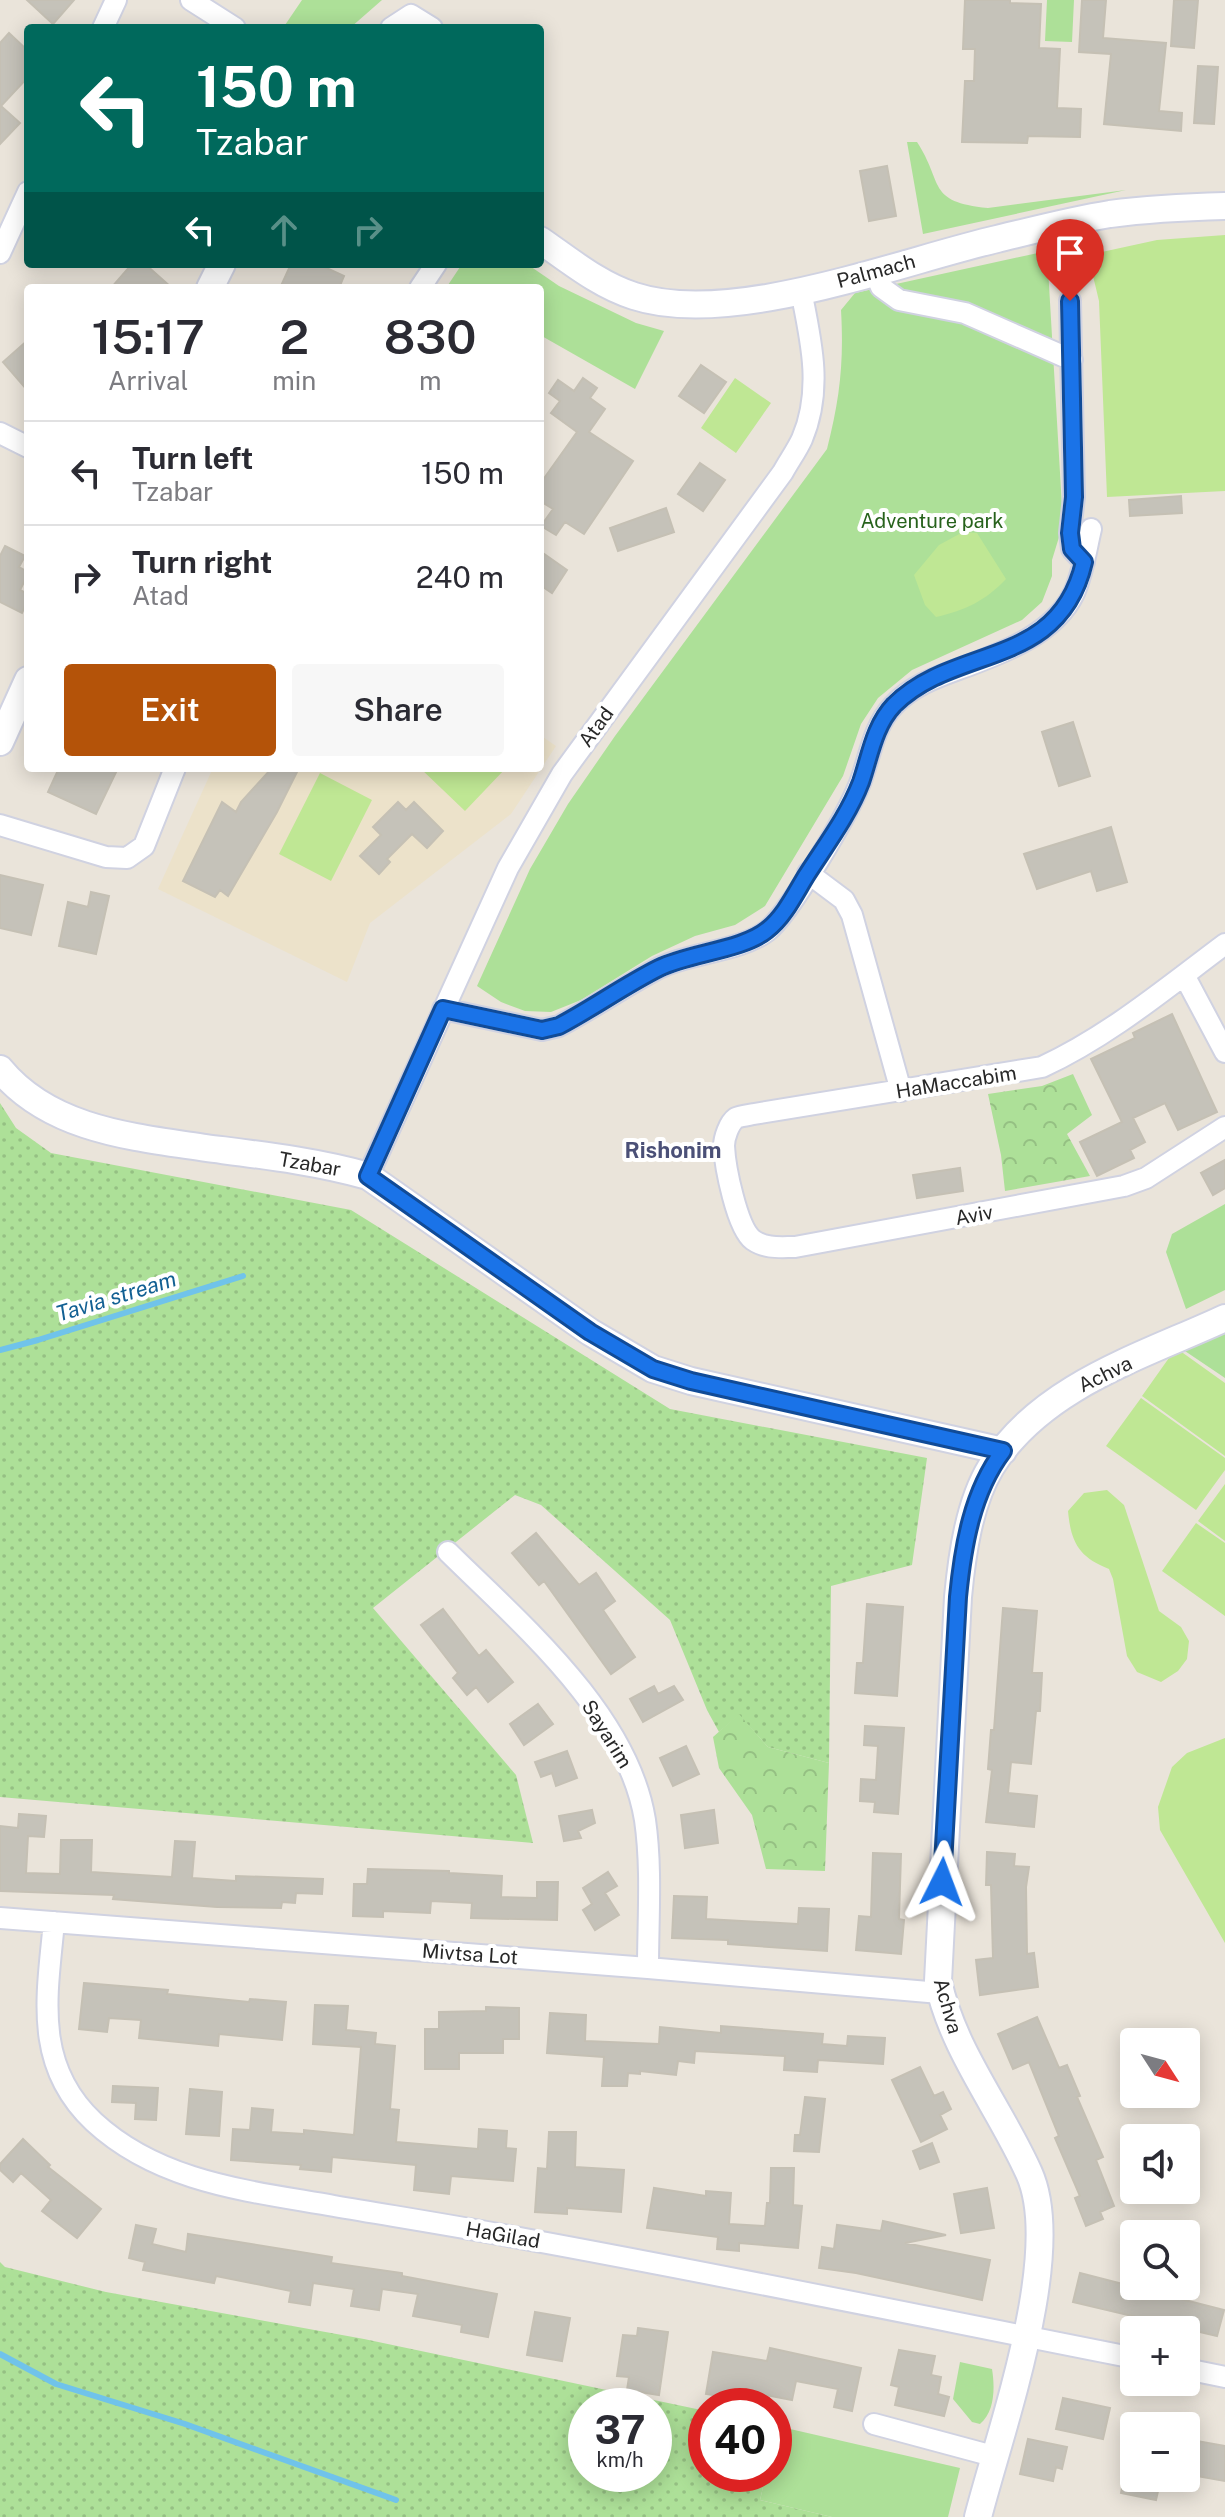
<!DOCTYPE html>
<meta charset="utf-8">
<style>
:root{--surface:#fff;--page:#f7f7f7;--text:#2b2b33;--muted:#7c7c81;--line:#e1e1e2;--accent:#b45309}
body{margin:0;font-family:"Public Sans",sans-serif;background:var(--page);color:var(--text);height:100vh;display:flex;flex-direction:column;font-size:30px;white-space:nowrap}
*{box-sizing:border-box;margin:0}
p{font-size:26px;color:var(--muted)}
.icon{flex:none;width:44px;height:44px;fill:none;stroke:currentColor;stroke-width:2;stroke-linecap:round;stroke-linejoin:round}
.map{position:relative;flex:1;overflow:hidden}
.sheet{position:absolute;left:24px;top:284px;width:520px;height:488px;display:flex;flex-direction:column;background:var(--surface);border-radius:8px;box-shadow:0 4px 20px #0003}
.sheet>*{flex:none}
.guide{position:absolute;left:24px;top:24px;width:520px;height:244px;border-radius:8px;box-shadow:0 4px 20px #0003;background:#00695c;color:#fff;overflow:hidden}
.needle{width:52px;rotate:126deg}
.buttons{position:absolute;left:1120px;top:2028px;display:grid;gap:16px}
.buttons a{display:grid;place-items:center;width:80px;height:80px;border-radius:8px;background:var(--surface);box-shadow:0 4px 20px #0003;font-size:40px}
.speed{position:absolute;left:568px;top:2388px;display:flex;gap:16px;font-size:40px;font-weight:700;text-align:center}
.speed>*{display:grid;place-content:center;width:104px;height:104px;border-radius:50%;background:var(--surface);box-shadow:0 4px 20px #0003;line-height:1}
.speed small{font-size:20px;font-weight:400}
.speed .limit{border:12px solid #d22;background:#fff;color:#111}
.pin{position:absolute;display:grid;place-items:center;width:68px;height:68px;color:#fff;margin:-82px -34px;border-radius:50% 50% 50% 0;rotate:-45deg;box-shadow:0 0 8px #0007}
.pin .icon{rotate:45deg}
.me{position:absolute;width:88px;margin:-44px;rotate:3deg;stroke-linejoin:round;filter:drop-shadow(0 0 6px #0008)}
.turn{display:flex;align-items:center;gap:28px;height:168px;padding:0 40px;font-size:36px}
.turn .icon{width:104px;height:104px;stroke-width:2.5}
.turn b{display:block;font-size:56px;line-height:68px}
.lanes{display:flex;align-items:center;height:76px;padding:0 40px;background:#0003;justify-content:center;gap:40px;direction:ltr}
.lanes .off{opacity:.35}
.eta{display:flex;justify-content:space-evenly;align-items:center;height:136px;text-align:center}
.eta b{font-size:48px;font-weight:600;line-height:56px}
.primary-button{display:flex;gap:16px;margin-top:auto;padding:16px 40px}
.primary-button a{flex:1;height:92px;border-radius:8px;background:var(--accent);color:#fff;font-size:32px;font-weight:600;line-height:92px;text-align:center}
.primary-button a+a{background:var(--page);color:var(--text)}
ul{padding:0;list-style:none}
li{display:flex;align-items:center;gap:24px;height:104px;padding:0 40px;border-top:2px solid var(--line)}
li div{flex:1}
li b{display:block;font-size:30px}
li em{font-style:normal}
.map>svg:first-child{display:block}
.education{fill:#ece2ca}
.grass{fill:url(#grass-dots);fill-rule:evenodd}
.forest{fill:url(#forest-crowns)}
.park{fill:#ade098}
.pitch{fill:#bfe794}
.lines{fill:none;stroke-linecap:round;stroke-linejoin:round}
.stream{stroke:#70c3ea;stroke-width:6}
.building{fill:#c5c2b9;stroke:#c5c0b4;stroke-width:2}
.minor-casing{stroke:#d0d2e1;stroke-width:24}
.tertiary-casing{stroke:#d0d2e1;stroke-width:30}
.minor{stroke:#fff;stroke-width:20}
.tertiary{stroke:#fff;stroke-width:26}
.route-casing{stroke:#114b97;stroke-width:20}
.route{stroke:#1a73e8;stroke-width:14}
.labels{text-anchor:middle;dominant-baseline:central;stroke-width:8;stroke-linejoin:round;paint-order:stroke}
.street-label{font-size:20px;fill:#282828;stroke:#fff}
.park-label{font-size:20px;fill:#27621c;stroke:#fff}
.neighbourhood-label{font-size:22px;font-weight:bold;fill:#4b5077;stroke:#fff}
.water-label{font-size:22px;font-style:italic;fill:#126093;stroke:#fff}
</style>
<div class="map">
<svg width="1225" height="2517" viewBox="0 0 1225 2517">
<defs>
<pattern id="grass-dots" width="8" height="8" patternUnits="userSpaceOnUse" patternTransform="scale(2)"><rect width="8" height="8" fill="#ade098"/><path d="M2 2h.1M6 6h.1" fill="none" stroke="#95c083" stroke-width="1.8" stroke-linecap="round"/></pattern>
<pattern id="forest-crowns" width="20" height="18" patternUnits="userSpaceOnUse" patternTransform="scale(2)"><rect width="20" height="18" fill="#ade098"/><path d="M2 6a3 3 0 1 1 6 0M12 15a3 3 0 1 1 6 0" fill="none" stroke="#95c083"/></pattern>
</defs>
<rect width="100%" height="100%" fill="#eae4da"/>
<path class="education" d="M540,735l16,11 -45,68 -141,109 -23,59 -189,-93 55,-121h327z"/>
<path class="grass" d="M0,1103l16,25 35,25 300,57 319,199 257,49 -15,107 -81,21 -2,177 -61,-16 -29,-32 -20,17 -12,-22 -37,-90 -129,-115 -26,-10 -142,113 143,167 17,68 -533,-46z
M0,2262l5,5 101,25 258,47 342,72v63h60l-6,26 72,17h-832zM586,2406h68v68h-68z"/>
<path class="forest" d="M1073,1074l19,41 -25,19 23,42 -85,15 -4,-36 -13,-61 54,-8z
M739,1714l29,33 61,16 -4,108 -59,-2 -14,-54 -33,-47 -6,-31z"/>
<path class="park" d="M302,0h80l-32,28h-67z
M1047,0h27l-2,42 -27,-1z
M907,142h10c27,41 9,60 71,66l138,-18 -203,44z
M1047,251l16,273 -11,36v16l-10,26 -20,18 -110,50 -34,28 -17,26 -18,52 -78,130 -30,19 -40,11 -43,20 -71,44 -30,12 -26,-1 -24,-9 -24,-16 53,-117 38,-65 47,-68 212,-287c13,-51 17,-87 14,-139l14,-17z
M462,264h65l32,22 77,37 28,8 -29,58 -95,-54v-47h-94z
M1225,1204v86l-39,19 -20,-57 6,-18z
M1225,1334v44l-46,-31z
M960,2362l32,7c3,18 3,43 -12,55l-8,-2 -19,-23z
M777,2426l183,42 -12,49h-116l-72,-17 6,-26h8v-36z"/>
<path class="pitch" d="M1225,235v256l-118,6 -8,-196 -11,-46 69,-15z
M735,378l36,25 -35,50 -35,-25z
M963,532l14,1 29,46c-21,22 -40,31 -70,38l-11,-12 -11,-30 25,-30z
M420,768h84l1,1 -40,42z
M320,773l52,27 -41,81 -52,-27z
M1176,1348l49,35v73l-83,-60z
M1141,1398l84,60v12l-29,40 -90,-64z
M1225,1484v57l-27,-20z
M1107,1490l17,15 35,106 22,16 8,14 -2,18 -9,12 -17,11 -24,-10 -10,-16 -14,-77 -4,-10c-30,-12 -38,-26 -41,-58l16,-18z
M1196,1523l29,20v73l-63,-45z
M1225,1738v205l-65,-113 -2,-23 14,-40 15,-14z"/>
<g class="lines">
<path class="stream" d="M0,1350l38,-10 205,-64
M0,2354l56,30 129,40 211,76"/>
</g>
<path class="building" d="M27,0h47l-21,24z
M965,0h45v3l31,1 -2,44 21,1 -3,59 24,1 -1,28 -52,-1 -1,7 -65,-1 3,-61h9l1,-32h-12z
M1082,0h24l-3,38 63,5 -7,68 23,2 -1,18 -77,-7 7,-70 -32,-2z
M1174,0h24l-4,48 -23,-2z
M9,33l19,18v26l-27,29 19,17 -20,21v-101z
M1198,66l20,1 -4,57 -20,-1z
M887,166l9,50 -27,5 -9,-50z
M132,264h13l27,24h-61z
M291,264h27l26,12 -5,12h-59z
M28,340v51l-25,-29z
M701,365l25,17 -22,31 -25,-17z
M583,378l14,10 -7,10 15,11 -16,23 44,29 -49,73 -19,-12 -9,13 -15,-9 12,-17 -13,-8v-17l37,-52 -26,-19 9,-12 -11,-8 9,-13 16,11z
M700,463l25,17 -22,31 -25,-17z
M1181,496l1,17 -52,3 -1,-16z
M666,508l8,24 -56,19 -8,-23z
M5,546l20,10 -6,11 9,5v2l-8,16 8,4v6l-6,13 -22,-11v-46z
M540,551l27,19 -15,23 -12,-8z
M1073,722l17,54 -31,10 -17,-54z
M59,768h59l-22,46 -48,-22z
M272,768h27l-22,44 -49,84 -8,-6 -5,7 -32,-16 39,-79 14,10 5,-10z
M398,802l8,8 8,-8 29,29 -16,17 -15,-14 -25,25 3,3 -11,12 -19,-18 21,-21 -8,-8z
M1111,827l16,55 -30,9 -6,-20 -54,18 -13,-35z
M0,875l43,10 -12,50 -31,-7z
M91,892l18,4 -13,58 -37,-8 9,-44 20,5z
M1172,1014l45,98 -39,18 -13,-27 -32,15 12,24 -15,8 4,8 -37,18 -17,-34 42,-20 -31,-63 44,-21 -2,-5z
M1225,1160v28l-12,7 -12,-22z
M960,1168l3,23 -46,7 -4,-23z
M536,1533l43,52 17,-12 19,28 -12,9 32,47 -24,17 -67,-93 -5,4 -27,-32z
M867,1604l36,3 -6,89 -42,-3 2,-30h6z
M1003,1608l34,3 -5,62h10l-2,38h-4l-5,53 -20,-2 -3,31 29,3 -3,31 -48,-5 6,-52 -4,-1 3,-39h3z
M443,1609l36,47 7,-6 27,32 -25,20 -12,-15 -9,8 -14,-17 5,-5 -37,-48z
M654,1686l4,8 16,-8 9,14 -40,22 -13,-23z
M538,1704l15,20 -29,21 -14,-21z
M865,1726l39,2 -6,86 -24,-2 1,-10 -15,-1 1,-22 15,1 2,-34 -14,-1z
M686,1746l13,28 -26,12 -13,-28z
M567,1751l10,27 -21,8 -4,-13 -11,4 -6,-15z
M592,1810l3,13 -17,8 3,7 -17,3 -5,-25z
M714,1810l4,33 -33,5 -4,-33z
M19,1814l27,2 -2,21 -16,-1 -2,37 34,1 1,-34h31l-1,32 81,5 3,-36 20,1 -3,36 44,3v-5l87,3 -1,15 -26,-1 -1,10 -13,-1 -1,6 -64,-1 -104,-8 1,-4 -114,-4v-65l18,2z
M987,1852l28,2 -1,12 15,1 -3,20 1,67 7,-1 4,34 -58,8 -4,-35 17,-2 -2,-73h-5z
M873,1853l28,1 -2,65 5,1 -3,34 -45,-4 3,-34 12,1z
M368,1869l81,2v2l53,3 -1,21 36,1v-16h21l-1,38 -86,-2 1,-15 -41,-2 -1,12 -47,-2v6l-30,-1 1,-32h13z
M608,1872l9,14 -12,7 14,22 -24,15 -12,-20 9,-6 -9,-16z
M674,1896l33,1 -1,22 92,5 1,-16 30,1 -2,42 -99,-7v-4l-56,-2z
M84,1983l84,7 -1,4 82,8 1,-3 36,3 -4,38 -63,-6 -1,12 -79,-8 2,-18 -32,-2 -2,14 -28,-3z
M315,2005l33,1 -2,24 30,3 -1,11 20,2 -5,63 9,1 -3,32 82,7 1,-20 28,2 -1,17 10,1 -3,32 -62,-5 -2,18 -35,-4 2,-25 -84,-8 -1,15 -31,-3 1,-4 -70,-5 2,-31 17,1 2,-22 21,2 -2,22 33,2v-4l50,5 7,-88 -48,-3z
M486,2007l33,1v31h-16v14h-44v16h-34v-40h14v-17l47,-1z
M550,2013l36,2 -1,26 74,3 1,-17 61,6v-7l102,8 -1,10 25,2 1,-10 37,2 -2,26 -65,-4 -1,12 -33,-2 1,-14 -90,-5 -1,12 -16,-2 -2,14 -36,-4v3l-12,-1 -1,13h-25l2,-29 -57,-4z
M1037,2017l22,51 8,-3 13,31 -3,1 26,60 -7,3 18,46 -14,6 3,7 -17,7 -11,-28 5,-2 -25,-58 4,-2 -30,-74 -16,7 -15,-35z
M920,2067l14,29 9,-4 8,17 -11,6 7,14 -26,13 -29,-62z
M113,2086l45,2 -2,32 -21,-1 1,-16 -24,-1z
M190,2089l32,3 -3,44 -33,-2z
M805,2097l20,2 -6,53 -25,-1 1,-16h5z
M549,2132h27l-1,35 49,3 -3,42 -54,-4v6l-32,-2 3,-44 9,1z
M23,2139l27,26 -2,2 53,42 -24,29 -35,-27 9,-11 -30,-27 -8,9 -13,-12v-6z
M932,2143l7,19 -19,7 -7,-18z
M771,2168h23l-1,37 9,1 -4,42 -59,-5v8l-22,-2 1,-12 -71,-9 7,-40 52,8v-5l25,2 -2,31 36,2 2,-23h3z
M987,2188l7,40 -33,5 -7,-39z
M883,2221l63,14 -41,8 85,17 -8,40 -126,-27 -37,-5 3,-21 12,2 3,-24 44,6z
M136,2225l20,4 -4,15 34,8 2,-18 144,23 -1,6 71,10v3l95,18 -9,43 -27,-5 1,-7 -49,-9 5,-22 -36,-5 -3,21 -28,-4 3,-17 -41,-6 -3,22 -21,-3 2,-11 -75,-15 -2,7 -71,-13 2,-8 -16,-4z
M1080,2273l144,37 -7,26 -144,-34z
M535,2312l35,6 -8,43 -35,-6z
M638,2328l30,4 -9,63 -32,-5 2,-13 -12,-1 6,-41 14,1z
M770,2348l91,20 -9,43 -18,-4 4,-18 -42,-8 -4,19 -58,-11 -1,9 -27,-4 7,-42 54,9z
M899,2350l36,6 -4,19 10,2 -3,17 11,3 -5,19 -49,-11 4,-18 -8,-2z
M1063,2398l47,10 -7,31 -47,-10z
M1028,2439l39,8 -5,22 -6,-2 -3,14 -33,-7z
M1197,2441l28,5v35l-34,-6z
M1124,2478h37l-5,22 -35,-7z"/>
<g class="lines">
<g class="minor-casing">
<path id="minor" d="M191,0l44,28
M103,28l13,-28
M391,28l20,-13 21,13
M0,253l28,-61
M874,271l7,16 18,13 66,13 107,47
M420,288l16,-24
M1070,301l4,196 -4,36 2,16 12,13
M0,433l28,14
M0,825l106,32 21,1 17,-12 31,-78
M808,873l36,27 8,15 49,176
M1225,944c-59,44 -116,92 -183,123l-288,47c-5,1 -14,2 -18,4 -7,5 -12,20 -12,28 1,21 13,82 29,94 13,9 27,7 42,7l329,-61 22,-8 79,-51
M1184,975l41,77
M443,1009l99,21 17,-4c34,-18 66,-40 100,-58 30,-15 82,-17 108,-37 23,-18 82,-119 93,-148 10,-26 13,-56 33,-77 20,-22 47,-30 74,-40 38,-14 88,-33 107,-73 9,-20 12,-43 17,-64
M368,1176l140,-308 54,-94 221,-302c6,-11 14,-22 19,-33 21,-49 9,-99 -1,-148
M448,1552c73,72 180,162 197,268 7,48 3,99 3,148
M0,1918l648,50 292,25
M54,1922c-7,74 -21,143 40,200 66,61 156,69 240,84 64,11 128,21 191,33 203,37 406,79 609,119
M1186,2369l39,8
M874,2424l119,32"/>
</g>
<g class="tertiary-casing">
<path id="tertiary" d="M540,240c29,20 59,45 94,56 97,32 264,-34 363,-57 37,-9 75,-19 113,-25 38,-5 77,-7 115,-8
M210,288l12,-24
M0,742l28,-62
M0,1069c50,61 133,68 206,79 54,7 109,13 162,28l222,156 63,37 38,12 312,70
M978,2517c22,-86 87,-264 51,-344 -29,-65 -76,-122 -91,-192l20,-384c4,-42 11,-94 33,-130 50,-81 152,-111 234,-149"/>
</g>
<use href="#minor" class="minor"/>
<use href="#tertiary" class="tertiary"/>
</g>
<g class="lines">
<g class="route-casing">
<path id="route" d="M942,1882l16,-285c5,-51 14,-105 45,-146l-312,-70 -38,-12 -63,-37 -222,-156 75,-167 99,21 17,-4c34,-18 66,-41 100,-58 30,-15 84,-18 108,-38 17,-13 28,-36 39,-54 19,-30 42,-60 55,-94 9,-26 13,-56 33,-77 61,-61 165,-35 190,-143l-12,-13 -2,-16 4,-36 -4,-196"/>
</g>
<use href="#route" class="route"/>
</g>
<g class="labels">
<g class="street-label">
<text transform="translate(876 271) rotate(-15)">Palmach</text>
<text transform="translate(596 727) rotate(-54)">Atad</text>
<text transform="translate(956 1082) rotate(-9)">HaMaccabim</text>
<text transform="translate(310 1164) rotate(10)">Tzabar</text>
<text transform="translate(974 1215) rotate(-10)">Aviv</text>
<text transform="translate(1105 1374) rotate(-26)">Achva</text>
<text transform="translate(607 1734) rotate(58)">Sayarim</text>
<text transform="translate(470 1954) rotate(4)">Mivtsa Lot</text>
<text transform="translate(948 2006) rotate(74)">Achva</text>
<text transform="translate(503 2235) rotate(10)">HaGilad</text>
</g>
<g class="park-label">
<text x="932" y="521">Adventure park</text>
</g>
<g class="neighbourhood-label">
<text x="673" y="1150">Rishonim</text>
</g>
<g class="water-label">
<text transform="translate(116 1296) rotate(-17)">Tavia stream</text>
</g>
</g>
</svg>
<div class="buttons">
<a><svg class="needle" viewBox="-14 -14 28 28"><path d="M0-13l5 13h-10z" fill="#e53935"/><path d="M0 13l5-13h-10z" fill="#7c7c81"/></svg></a>
<a><svg class="icon" aria-label="sound" viewBox="0 0 24 24"><path d="M4 9h4l5-4v14l-5-4H4zM17 9q2 3 0 6"/></svg></a>
<a><svg class="icon" aria-label="search" viewBox="0 0 24 24"><circle cx="10" cy="10" r="6"/><path d="M15 15l6 6"/></svg></a>
<a>+</a>
<a>−</a>
</div>
<div class="speed"><div>37<small>km/h</small></div><div class="limit">40</div></div>
<div class="pin" style="left:1070px;top:301px;background:#d93025"><svg class="icon" aria-label="arrive" viewBox="0 0 24 24"><path d="M6 21V4h12l-3 4 3 4H6"/></svg></div>
<svg class="me" style="left:942px;top:1882px" viewBox="-20 -20 40 40"><path d="M0-17L14 15 0 8-14 15z" fill="#1a73e8" stroke="#fff" stroke-width="4"/></svg>
<div class="guide">
<div class="turn"><svg class="icon" aria-label="left" viewBox="0 0 24 24"><path d="M17 20v-9H6M10 6l-5 5 5 5"/></svg><div><b>150 m</b>Tzabar</div></div>
<div class="lanes"><svg class="icon" aria-label="left" viewBox="0 0 24 24"><path d="M17 20v-9H6M10 6l-5 5 5 5"/></svg><svg class="icon off" aria-label="ahead" viewBox="0 0 24 24"><path d="M12 20V5M6 11l6-6 6 6"/></svg><svg class="icon off" aria-label="right" viewBox="0 0 24 24"><path d="M7 20v-9h11M14 6l5 5-5 5"/></svg></div>
</div>
<section class="sheet">
<div class="eta">
<div><b>15:17</b><p>Arrival</p></div>
<div><b>2</b><p>min</p></div>
<div><b>830</b><p>m</p></div>
</div>
<ul>
<li><svg class="icon" aria-label="left" viewBox="0 0 24 24"><path d="M17 20v-9H6M10 6l-5 5 5 5"/></svg><div><b>Turn left</b><p>Tzabar</p></div><em>150 m</em></li>
<li><svg class="icon" aria-label="right" viewBox="0 0 24 24"><path d="M7 20v-9h11M14 6l5 5-5 5"/></svg><div><b>Turn right</b><p>Atad</p></div><em>240 m</em></li>
</ul>
<div class="primary-button"><a>Exit</a><a>Share</a></div>
</section>
</div>
